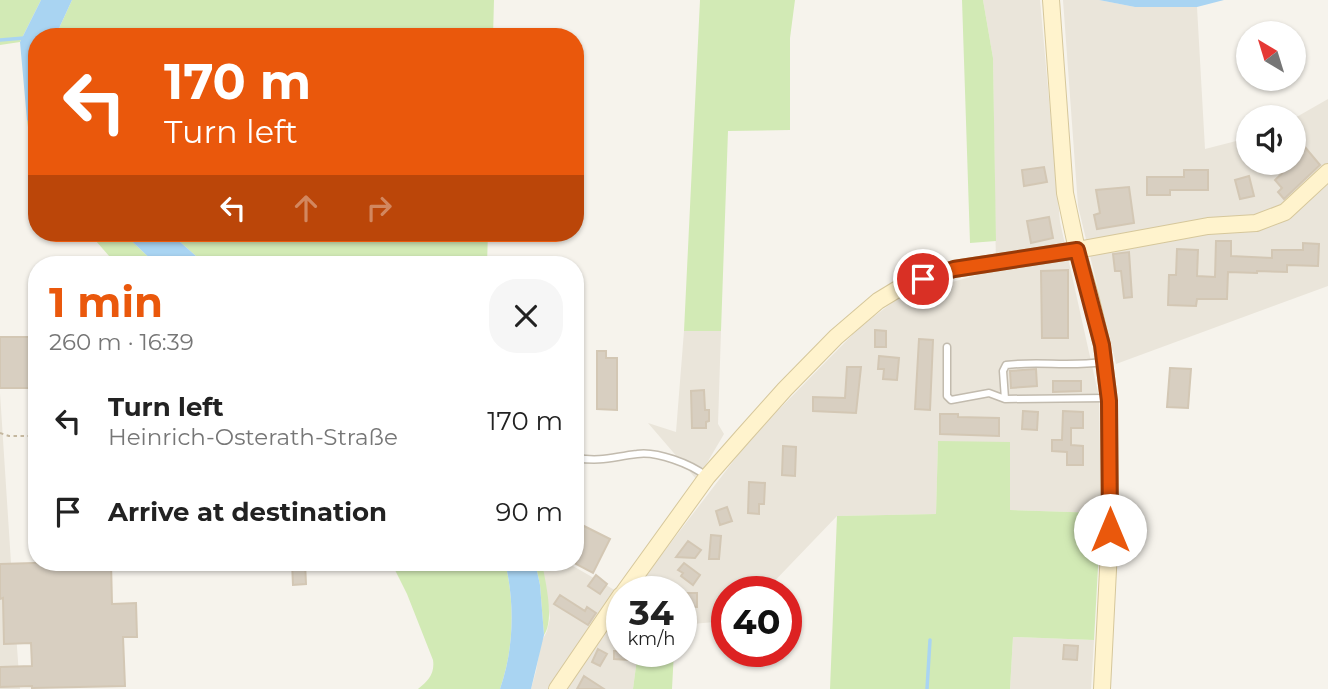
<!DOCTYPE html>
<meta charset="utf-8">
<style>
:root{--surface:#fff;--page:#f6f6f6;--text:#222;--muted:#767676;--accent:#ea580c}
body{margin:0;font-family:Montserrat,sans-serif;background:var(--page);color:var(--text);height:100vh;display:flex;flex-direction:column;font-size:26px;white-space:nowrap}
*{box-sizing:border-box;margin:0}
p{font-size:23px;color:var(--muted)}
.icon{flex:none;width:38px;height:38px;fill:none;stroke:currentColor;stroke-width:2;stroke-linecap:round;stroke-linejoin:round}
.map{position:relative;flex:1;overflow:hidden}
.drawer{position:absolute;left:28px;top:256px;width:556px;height:315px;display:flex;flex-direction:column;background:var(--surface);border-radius:28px;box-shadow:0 2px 5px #0004}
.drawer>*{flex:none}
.banner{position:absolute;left:28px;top:28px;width:556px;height:214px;border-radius:28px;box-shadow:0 2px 5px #0004;background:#ea580c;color:#fff;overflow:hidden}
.needle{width:46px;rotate:322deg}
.controls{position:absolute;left:1236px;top:21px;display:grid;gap:14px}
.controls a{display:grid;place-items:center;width:70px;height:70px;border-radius:50%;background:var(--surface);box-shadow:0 2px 5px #0004;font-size:35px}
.speed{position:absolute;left:606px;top:576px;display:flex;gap:14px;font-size:35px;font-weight:700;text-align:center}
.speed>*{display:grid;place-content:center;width:91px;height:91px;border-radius:50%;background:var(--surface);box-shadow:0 2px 5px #0004;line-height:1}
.speed small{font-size:18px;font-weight:400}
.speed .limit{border:10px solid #d22;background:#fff;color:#111}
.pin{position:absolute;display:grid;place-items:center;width:60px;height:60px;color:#fff;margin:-30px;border:4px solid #fff;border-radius:50%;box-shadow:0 2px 7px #0007}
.me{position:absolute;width:77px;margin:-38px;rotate:0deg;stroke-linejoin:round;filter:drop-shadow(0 0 5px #0008)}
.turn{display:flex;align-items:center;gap:24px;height:147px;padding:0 21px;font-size:32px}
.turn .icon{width:91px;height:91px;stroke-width:2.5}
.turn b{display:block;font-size:49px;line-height:60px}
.lanes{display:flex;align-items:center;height:66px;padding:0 21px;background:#0003;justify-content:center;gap:35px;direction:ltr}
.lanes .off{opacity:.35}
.round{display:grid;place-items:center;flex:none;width:74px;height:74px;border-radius:28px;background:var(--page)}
.summary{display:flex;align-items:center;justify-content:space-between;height:119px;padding:0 21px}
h1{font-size:42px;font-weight:700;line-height:52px;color:var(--accent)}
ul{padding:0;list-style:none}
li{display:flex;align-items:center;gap:21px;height:91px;padding:0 21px}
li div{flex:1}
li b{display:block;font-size:26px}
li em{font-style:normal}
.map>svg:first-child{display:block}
.residential{fill:#eae5da}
.green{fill:#d2eab5}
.water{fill:#a9d4f2}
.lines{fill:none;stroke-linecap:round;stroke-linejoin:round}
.stream{stroke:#a9d4f2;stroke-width:3.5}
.building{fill:#d8cfc1;stroke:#d3c7b4;stroke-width:2}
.lane-casing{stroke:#c2bbae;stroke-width:9}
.secondary-casing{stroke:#d6c79b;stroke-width:18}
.path{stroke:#c4b79f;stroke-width:2;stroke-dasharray:3.5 3.5;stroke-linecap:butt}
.lane{stroke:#fff;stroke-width:6}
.secondary{stroke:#fff3cd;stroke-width:16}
.route-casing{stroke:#983908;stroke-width:18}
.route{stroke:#ea580c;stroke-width:12}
</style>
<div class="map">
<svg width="1328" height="689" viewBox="0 0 1328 689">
<rect width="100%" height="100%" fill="#f6f3ec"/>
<path class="residential" d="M983,0h57l20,222 39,175 2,116 -92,-3 -71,-68 -2,72 -99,2 -72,75 -39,1v29l-45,4v-33h-48l118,-154 109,-111 41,-31 95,-26 -3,-212z
M1063,0h36l36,7h62l8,142 43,-11v25h45v-44l35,-20v187l-212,78 -38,-158z
M684,331h37l-3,93 6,10 -27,46 -49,-57 28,9z
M0,393l11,170 9,126h-20z
M542,562h24l52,30 -67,97h-20l5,-18 5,-28 6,-12 3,-13z
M621,609v42h17l-5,38h-69z
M1013,637l81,3 -3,49h-81z"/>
<path class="green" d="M0,0h41l-21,42 -20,3z
M72,0h422l-1,37h-438z
M700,0h95l-5,38v92l-62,1 -7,200h-37z
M962,0h21l10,58 3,183 -26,2z
M27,120l10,15v27l-5,-7z
M89,233h34l33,31h-40z
M170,233h318l-1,31h-282z
M938,441l72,1v68l91,3 -7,127 -81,-3 -3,52h-180l7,-173 99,-2z
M391,562h114c10,41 9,87 -5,127h-82c10,-8 17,-15 15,-29l-26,-66z
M535,562h7c3,19 13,57 2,73l-4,-50z
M638,651h36l-2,38h-39z"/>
<path class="water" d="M41,0h31l-17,37h-18v98l-10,-15 -7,-78z
M1099,0h125l-27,7h-62z
M123,233h47l35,31h-49z
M505,562h30l5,23 4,50 -13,54h-31c14,-40 15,-86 5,-127z"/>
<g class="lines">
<path class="stream" d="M0,40l24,-2
M927,689l3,-49"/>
</g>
<path class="building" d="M1299,140l21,25 -36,34 -6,-7 4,-4 -7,-8 18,-17v-19z
M1044,167l3,15 -23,4 -2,-16z
M1184,170h24v20h-38v5h-23v-18h37z
M1249,176l5,20 -14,3 -5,-19z
M1129,187l5,36 -37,6 -3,-14 6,-2 -4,-23z
M1049,217l4,21 -22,5 -4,-22z
M1216,241h15v15l41,2v-8h31v-7l16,1 -1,22 -31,-1v7l-30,-1v2l-29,-1 -1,27h-30l-1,7 -28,-1 1,-30h7l1,-26 21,1 -1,26 18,1z
M1129,252l3,45 -8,1 -3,-27h-6l-2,-17z
M1068,270v68h-26l-1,-67z
M875,330l11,1v16h-11z
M0,337h37v51h-37z
M919,339l14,1 -3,70 -15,-1z
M597,351h9v7h11v52l-20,-1z
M879,356l20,2 -2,22 -14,-1 1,-10h-6z
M847,367h14l-5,46 -43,-2v-14l32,1z
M1170,368l21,1 -3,39 -21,-1z
M1036,369l1,17 -26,2 -1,-17z
M1053,381h28v10l-28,1z
M704,390l1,20h4v11l-3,1v6h-14l-1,-37z
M1023,411l15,1 -1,18 -15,-1z
M1063,411l20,1v16h-12v17l12,1v19h-16v-13l-15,-1v-11h10z
M940,414h18v3l41,1v18l-59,-2z
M783,446l13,1 -1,29 -13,-1z
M749,482l16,1 -1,21h-5v10l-11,-1z
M727,507l5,14 -12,4 -4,-14z
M576,522l34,17 -17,34 -17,-9z
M711,535l10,1 -2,23h-10z
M688,541l13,9 -6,8 -19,-1z
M68,562h43l1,42 24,-1 1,34h-14l2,49 -93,2v-2l-32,1v-20l32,-1 -1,-23 -27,1 -1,-46 -3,1v-35z
M292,562h13l1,22 -13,1z
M684,563l16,12 -7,10 -12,-9 2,-3 -5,-3z
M596,575l11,9 -7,10 -12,-8z
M681,593h16v14l-16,-1z
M560,595l25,16 2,-4 9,6 -8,12 -34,-21z
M1064,645l14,1 -1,14 -14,-1z
M598,649l9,5 -7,12 -8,-4z
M614,651h16l-1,9 -15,-1z
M584,676l20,13h-27z"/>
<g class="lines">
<g class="lane-casing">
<path id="lane" d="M947,347v49l4,4 38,-7 16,6 102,-1
M576,393v50l5,16
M1005,399l-2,-28 3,-6c32,-4 64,2 96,-3
M576,458c26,4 36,-1 61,-4 20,-3 54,10 69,22"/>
</g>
<g class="secondary-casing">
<path id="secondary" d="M1051,0l14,193 12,57 14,49 11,46 7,56 1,129 -8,159
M624,592l83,-115 36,-41 42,-47 51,-52 42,-36 23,-14 53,-18 123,-19 131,-24 48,-3 29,-11 43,-40
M557,689l64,-94"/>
</g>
<path class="path" d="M0,433l9,3h28"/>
<use href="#lane" class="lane"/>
<use href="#secondary" class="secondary"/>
</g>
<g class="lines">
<g class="route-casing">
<path id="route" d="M923,279l31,-10 123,-19 25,95 7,56 1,129"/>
</g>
<use href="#route" class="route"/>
</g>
</svg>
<div class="controls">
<a><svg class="needle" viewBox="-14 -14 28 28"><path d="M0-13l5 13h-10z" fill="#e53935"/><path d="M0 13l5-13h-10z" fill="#767676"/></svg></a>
<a><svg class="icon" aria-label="sound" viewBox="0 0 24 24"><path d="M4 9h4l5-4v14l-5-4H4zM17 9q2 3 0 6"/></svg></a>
</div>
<div class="speed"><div>34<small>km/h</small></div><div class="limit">40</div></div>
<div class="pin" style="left:923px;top:279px;background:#d93025"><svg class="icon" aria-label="arrive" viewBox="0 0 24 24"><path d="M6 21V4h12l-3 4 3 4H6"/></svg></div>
<svg class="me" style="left:1110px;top:530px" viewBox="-20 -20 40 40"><circle r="19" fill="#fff"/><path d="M0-13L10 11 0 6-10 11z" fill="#ea580c"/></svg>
<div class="banner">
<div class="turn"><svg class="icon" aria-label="left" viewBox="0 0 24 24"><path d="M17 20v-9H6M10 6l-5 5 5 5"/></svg><div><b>170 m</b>Turn left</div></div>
<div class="lanes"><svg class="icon" aria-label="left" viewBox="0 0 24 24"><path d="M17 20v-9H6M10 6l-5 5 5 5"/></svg><svg class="icon off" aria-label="ahead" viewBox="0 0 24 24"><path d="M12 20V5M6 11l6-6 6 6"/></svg><svg class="icon off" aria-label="right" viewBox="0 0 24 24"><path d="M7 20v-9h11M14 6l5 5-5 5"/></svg></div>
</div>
<section class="drawer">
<div class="summary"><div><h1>1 min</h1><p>260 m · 16:39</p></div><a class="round"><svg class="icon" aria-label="close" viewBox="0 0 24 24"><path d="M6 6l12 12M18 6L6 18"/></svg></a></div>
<ul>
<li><svg class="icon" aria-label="left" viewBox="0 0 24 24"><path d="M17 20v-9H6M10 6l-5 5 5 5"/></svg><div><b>Turn left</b><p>Heinrich-Osterath-Straße</p></div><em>170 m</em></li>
<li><svg class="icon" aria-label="arrive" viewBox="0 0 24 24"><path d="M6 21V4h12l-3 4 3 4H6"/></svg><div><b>Arrive at destination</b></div><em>90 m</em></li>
</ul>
</section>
</div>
